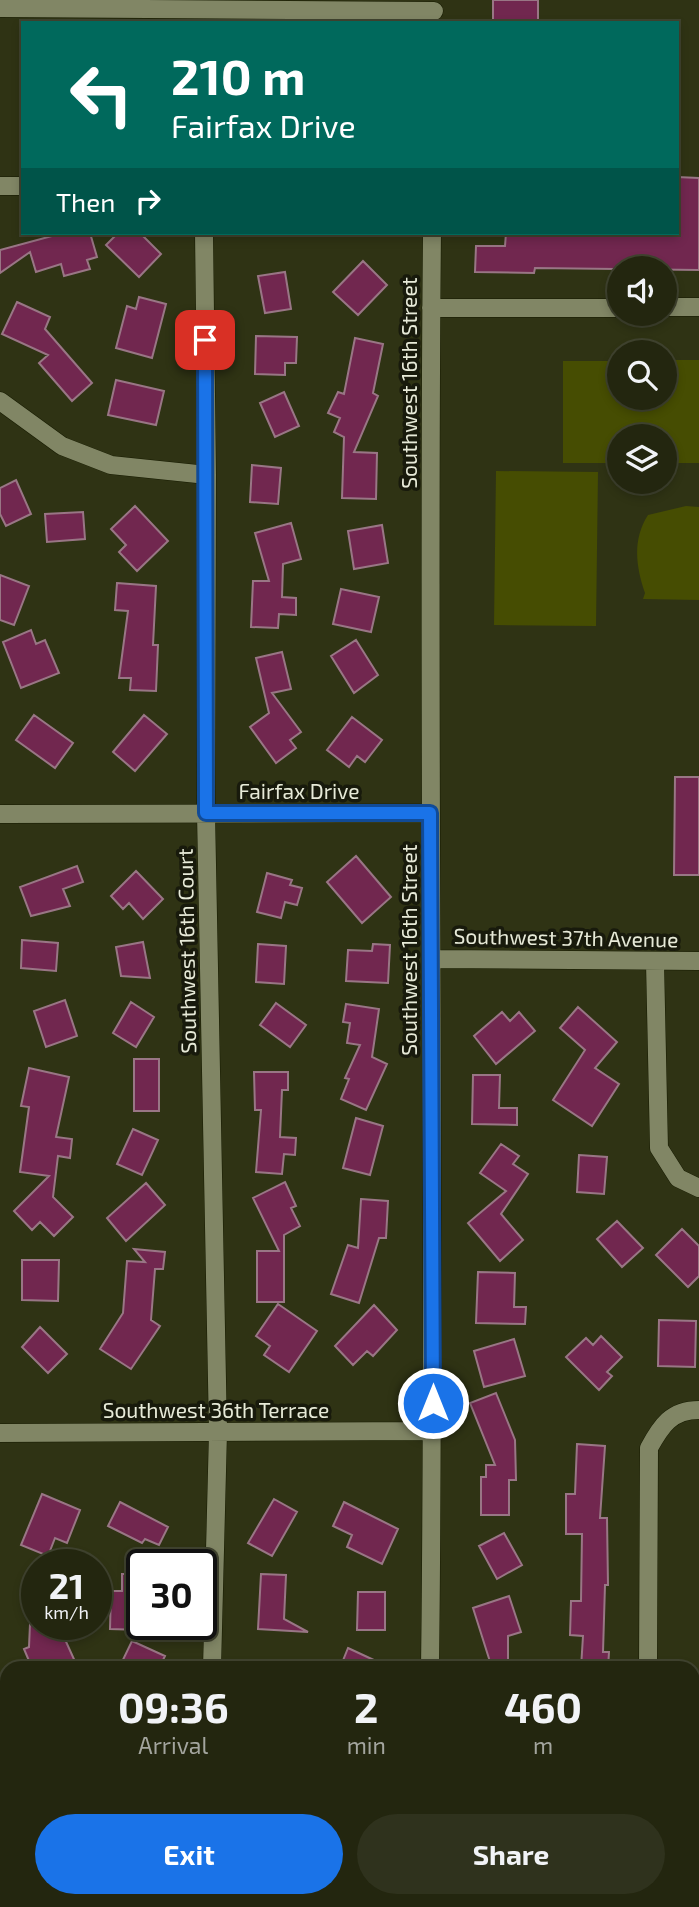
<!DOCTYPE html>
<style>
:root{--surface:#23260f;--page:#2f321d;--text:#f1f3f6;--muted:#a3a59e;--line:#40432f;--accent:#1a73e8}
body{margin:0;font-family:"Exo 2",sans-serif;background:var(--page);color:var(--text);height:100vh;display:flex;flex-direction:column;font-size:26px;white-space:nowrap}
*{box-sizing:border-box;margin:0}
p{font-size:23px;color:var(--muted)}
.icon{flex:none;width:38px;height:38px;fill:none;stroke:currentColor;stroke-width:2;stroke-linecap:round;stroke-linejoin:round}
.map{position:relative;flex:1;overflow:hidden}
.details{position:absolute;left:0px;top:1661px;width:700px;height:247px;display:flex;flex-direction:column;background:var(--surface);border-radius:21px 21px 0 0;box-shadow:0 4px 10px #0003,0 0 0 2px var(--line)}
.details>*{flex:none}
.banner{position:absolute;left:21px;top:21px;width:658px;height:214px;border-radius:0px;box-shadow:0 4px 10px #0003,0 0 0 2px var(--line);background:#00695c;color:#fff;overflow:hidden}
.tools{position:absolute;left:607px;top:256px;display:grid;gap:14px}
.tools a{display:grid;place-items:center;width:70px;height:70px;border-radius:50%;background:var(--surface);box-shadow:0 4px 10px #0003,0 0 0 2px var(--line);font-size:35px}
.speed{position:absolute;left:21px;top:1549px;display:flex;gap:14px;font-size:35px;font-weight:700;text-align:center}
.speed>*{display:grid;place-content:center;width:91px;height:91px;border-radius:50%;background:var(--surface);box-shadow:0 4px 10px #0003,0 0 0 2px var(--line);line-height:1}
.speed small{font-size:18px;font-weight:400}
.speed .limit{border:4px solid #111;border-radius:10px;background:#fff;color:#111}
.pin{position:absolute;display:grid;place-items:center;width:60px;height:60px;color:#fff;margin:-30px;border-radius:14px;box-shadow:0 4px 10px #0006}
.me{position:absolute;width:77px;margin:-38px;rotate:0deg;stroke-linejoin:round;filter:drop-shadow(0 0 5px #0008)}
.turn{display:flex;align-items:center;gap:24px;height:147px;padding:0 35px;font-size:32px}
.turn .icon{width:91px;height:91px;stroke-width:2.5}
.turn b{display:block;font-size:49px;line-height:60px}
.then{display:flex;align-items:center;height:66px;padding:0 35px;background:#0003;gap:14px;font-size:26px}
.eta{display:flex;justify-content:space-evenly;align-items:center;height:119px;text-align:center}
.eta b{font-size:42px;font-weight:700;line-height:49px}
.primary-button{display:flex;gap:14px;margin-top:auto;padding:14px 35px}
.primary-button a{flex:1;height:80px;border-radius:42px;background:var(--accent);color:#fff;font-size:28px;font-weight:700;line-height:80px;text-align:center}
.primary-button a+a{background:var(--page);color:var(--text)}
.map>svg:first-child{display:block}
.green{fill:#464d02}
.building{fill:#71274f;stroke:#997685;stroke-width:2}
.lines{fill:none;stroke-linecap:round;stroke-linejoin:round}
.minor-casing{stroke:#171b00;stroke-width:19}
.minor{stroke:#818665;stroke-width:18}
.route-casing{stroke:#114b97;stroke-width:18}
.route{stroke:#1a73e8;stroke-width:12}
.labels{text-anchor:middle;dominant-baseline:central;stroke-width:7;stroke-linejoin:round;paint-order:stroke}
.street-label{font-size:21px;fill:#e7ead8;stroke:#181a0c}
</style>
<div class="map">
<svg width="699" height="1907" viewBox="0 0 699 1907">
<rect width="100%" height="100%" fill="#2f3314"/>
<path class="green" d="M665,360h34v103h-34v-27h-45l-1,27h-56v-102h56l1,36h45z
M496,471l102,1 -2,154 -102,-1z
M686,506l13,1v93l-56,-1 2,-6c-9,-26 -13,-53 3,-78z"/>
<path class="building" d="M493,0h45v23h-45z
M677,177l22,1v92l-164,-2 -1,5 -59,-1 1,-26h29l1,-13h171z
M63,233h27l7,24 -10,3 3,9 -26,7 -3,-12 -25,8 -6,-20 -30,21v-23z
M118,233h22l21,21 -22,23 -33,-32z
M363,261l24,24 -29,30 -25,-23z
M285,272l6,37 -26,4 -7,-37z
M139,297l27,7 -14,54 -36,-10 11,-42 9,3z
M17,302l33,15 -5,12 47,54 -20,18 -33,-38 9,-8 -46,-21z
M256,336l41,1 -1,26h-11v12l-30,-1z
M355,338l28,6 -10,49 5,3 -24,56 23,1 -1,46 -34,-1 2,-61 -10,-5 6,-14 -12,-5 10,-21 6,2z
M116,380l48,11 -8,34 -48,-10z
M284,392l15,34 -24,11 -15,-34z
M252,465l29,3 -3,36 -28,-2z
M16,480l15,34 -25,12 -6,-12v-26z
M135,506l33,35 -31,30 -18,-19 7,-7 -15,-16z
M83,512l2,27 -38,3 -2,-28z
M291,523l10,36 -18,5 -1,33 14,1v17l-17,-1 -1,14 -27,-1 2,-46h16l-14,-48z
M382,525l6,38 -34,6 -6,-38z
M0,575l29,11 -15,39 -14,-5z
M117,583l39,3 -3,59h5l-2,46 -26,-1 1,-12h-12l9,-67 -13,-1z
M341,589l38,8 -8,35 -38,-8z
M31,630l5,14 9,-4 14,33 -38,15 -18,-46z
M356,640l22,35 -24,18 -23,-37z
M282,652l9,37 -19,4 29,39 -11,8 6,8 -20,15 -26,-36 19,-14 -13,-55z
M34,715l39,28 -18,25 -39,-28z
M144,715l23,19 -32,37 -22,-19z
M352,717l30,23 -17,22 -8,-6 -8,11 -22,-17z
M675,777h24v98h-25z
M356,856l35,41 -29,26 -35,-41z
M77,866l6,16 -20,7 7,17 -39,10 -11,-29z
M136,871l27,28 -20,20 -14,-16 -6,6 -12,-13z
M267,873l25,7 -2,5 12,3 -5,17 -12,-3 -4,16 -24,-6z
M22,940l36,3 -2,28 -35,-3z
M143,942l7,36 -29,-2 -5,-29z
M258,944l28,2 -2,38 -28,-2z
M373,944l17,1 -2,38 -42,-2 2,-31 24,1z
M65,1000l12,36 -31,11 -12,-36z
M131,1002l23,15 -18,30 -23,-14z
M276,1003l30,22 -16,22 -30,-22z
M346,1004l33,5 -7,48 15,7 -21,46 -25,-11 8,-20 -4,-1 15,-33 -13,-2 3,-20 -7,-1z
M578,1007l39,35 -22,26 24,16 -27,42 -39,-26 32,-50 -25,-22z
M502,1012l8,9 9,-9 16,19 -39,33 -22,-28z
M134,1059h25v52h-25z
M29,1068l40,9 -13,60 16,2 -2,19 -12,-2 -5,41 20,20 -19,19 -14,-14 -8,8 -18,-19 35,-35 -29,-4 9,-65 -8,-1z
M254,1072h34v18h-6l-2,47 16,1 -1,17 -11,-1 -2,20 -26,-2 5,-62h-6z
M473,1075h27l-1,33h18v17l-45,-1z
M356,1118l27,8 -13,49 -27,-7z
M133,1129l25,11 -16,35 -25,-11z
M501,1144l18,12 -6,8 15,10 -27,40 22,26 -23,21 -32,-38 38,-32 -26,-18z
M579,1155l28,2 -3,37 -27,-2z
M285,1182l11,24 -5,2 9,18 -16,9v67h-27v-51h22l-26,-53z
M146,1183l19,22 -39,36 -19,-23z
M361,1199l27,2 -2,37h-7l-20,65 -28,-9 17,-49 10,3z
M617,1221l26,27 -21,19 -25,-28z
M682,1229l17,17v30l-11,11 -32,-32z
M134,1249l31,3 -2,17h-8l-4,51 9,6 -29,43 -31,-20 23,-36 4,-52 18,1z
M22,1260h37l-1,41 -36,-1z
M478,1272l37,1 -1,34h12l-1,17 -49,-1z
M278,1304l39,27 -28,41 -25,-17 6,-9 -14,-10z
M374,1305l23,25 -24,26 -6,-5 -14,14 -18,-19z
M659,1320l37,1 -1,46 -37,-1z
M40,1327l27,27 -19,19 -26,-26z
M601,1336l21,21 -15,15 5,4 -13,14 -33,-33 20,-19 7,7z
M514,1339l11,37 -41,11 -10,-36z
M496,1393l19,47 1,40h-7v35h-28v-38h5v-12h9l-25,-62z
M577,1444l28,2 -5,72h7l1,67h-3l-2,67h6l-1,16h-27l2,-32 -13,-1 1,-34h10l1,-67h-16v-40h9z
M42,1494l38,16 -13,33 -12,-5 -7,18 -27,-11z
M274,1499l23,13 -25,44 -24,-13z
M120,1502l48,25 -9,18 -14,-6 -3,4 -34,-17z
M344,1502l54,27 -16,35 -35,-17 5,-12 -19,-9z
M504,1533l18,32 -25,14 -18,-33z
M122,1574h20v56l-32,-1 1,-38h11z
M261,1574l25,1 -2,44 24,13 -50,-3z
M358,1592h27v38h-28z
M509,1596l12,36 -13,4v32h-16l-19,-60z
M30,1624h28l20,44h-46l-8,-19 5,-2z
M132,1641l33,15 -6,12h-40z
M348,1648l43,20h-51z"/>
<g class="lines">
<g class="minor-casing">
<path id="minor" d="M0,8l434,3
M0,186h23
M204,233l3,242 -1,338 12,619 -6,236
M665,307h34
M431,308h189
M0,401l62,45 49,19 96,10
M0,814l430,-1
M432,959l267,2
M655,962l4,186 19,30 21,10
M0,1433l433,-2
M430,1668c6,-479 -3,-957 2,-1435
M648,1668l1,-220c12,-22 22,-38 50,-38
M693,1876h6
M0,1882h7
M207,1900v7
M428,1900v7
M648,1907v-7"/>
</g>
<use href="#minor" class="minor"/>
</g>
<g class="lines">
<g class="route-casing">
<path id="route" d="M205,340l1,473h224l3,590"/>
</g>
<use href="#route" class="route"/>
</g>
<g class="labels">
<g class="street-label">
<text transform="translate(408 383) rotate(-90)">Southwest 16th Street</text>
<text x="299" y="790">Fairfax Drive</text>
<text transform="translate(566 937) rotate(1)">Southwest 37th Avenue</text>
<text transform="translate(408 950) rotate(-90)">Southwest 16th Street</text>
<text transform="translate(186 951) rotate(-91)">Southwest 16th Court</text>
<text x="216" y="1409">Southwest 36th Terrace</text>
</g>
</g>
</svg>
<div class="tools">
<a><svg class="icon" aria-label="sound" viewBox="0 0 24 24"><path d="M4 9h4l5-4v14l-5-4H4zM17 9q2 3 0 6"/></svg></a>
<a><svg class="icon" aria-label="search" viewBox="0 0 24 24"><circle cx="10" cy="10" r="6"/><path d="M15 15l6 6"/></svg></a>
<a><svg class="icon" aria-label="layers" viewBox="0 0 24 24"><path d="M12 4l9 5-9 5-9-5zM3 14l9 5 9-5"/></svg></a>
</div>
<div class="speed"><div>21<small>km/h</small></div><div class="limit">30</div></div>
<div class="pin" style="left:205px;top:340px;background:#d93025"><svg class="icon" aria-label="arrive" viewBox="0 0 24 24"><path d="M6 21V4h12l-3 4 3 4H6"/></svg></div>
<svg class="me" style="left:433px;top:1403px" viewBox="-20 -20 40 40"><circle r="17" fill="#1a73e8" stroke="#fff" stroke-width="3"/><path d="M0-11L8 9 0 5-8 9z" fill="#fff"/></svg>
<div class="banner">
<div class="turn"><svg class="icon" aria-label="left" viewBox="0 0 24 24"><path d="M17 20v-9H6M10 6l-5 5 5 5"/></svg><div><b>210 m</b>Fairfax Drive</div></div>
<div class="then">Then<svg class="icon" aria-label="right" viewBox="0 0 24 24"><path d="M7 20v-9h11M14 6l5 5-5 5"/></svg></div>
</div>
<section class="details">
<div class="eta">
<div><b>09:36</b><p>Arrival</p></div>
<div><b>2</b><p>min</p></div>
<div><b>460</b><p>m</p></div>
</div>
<div class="primary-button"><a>Exit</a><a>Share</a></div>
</section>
</div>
